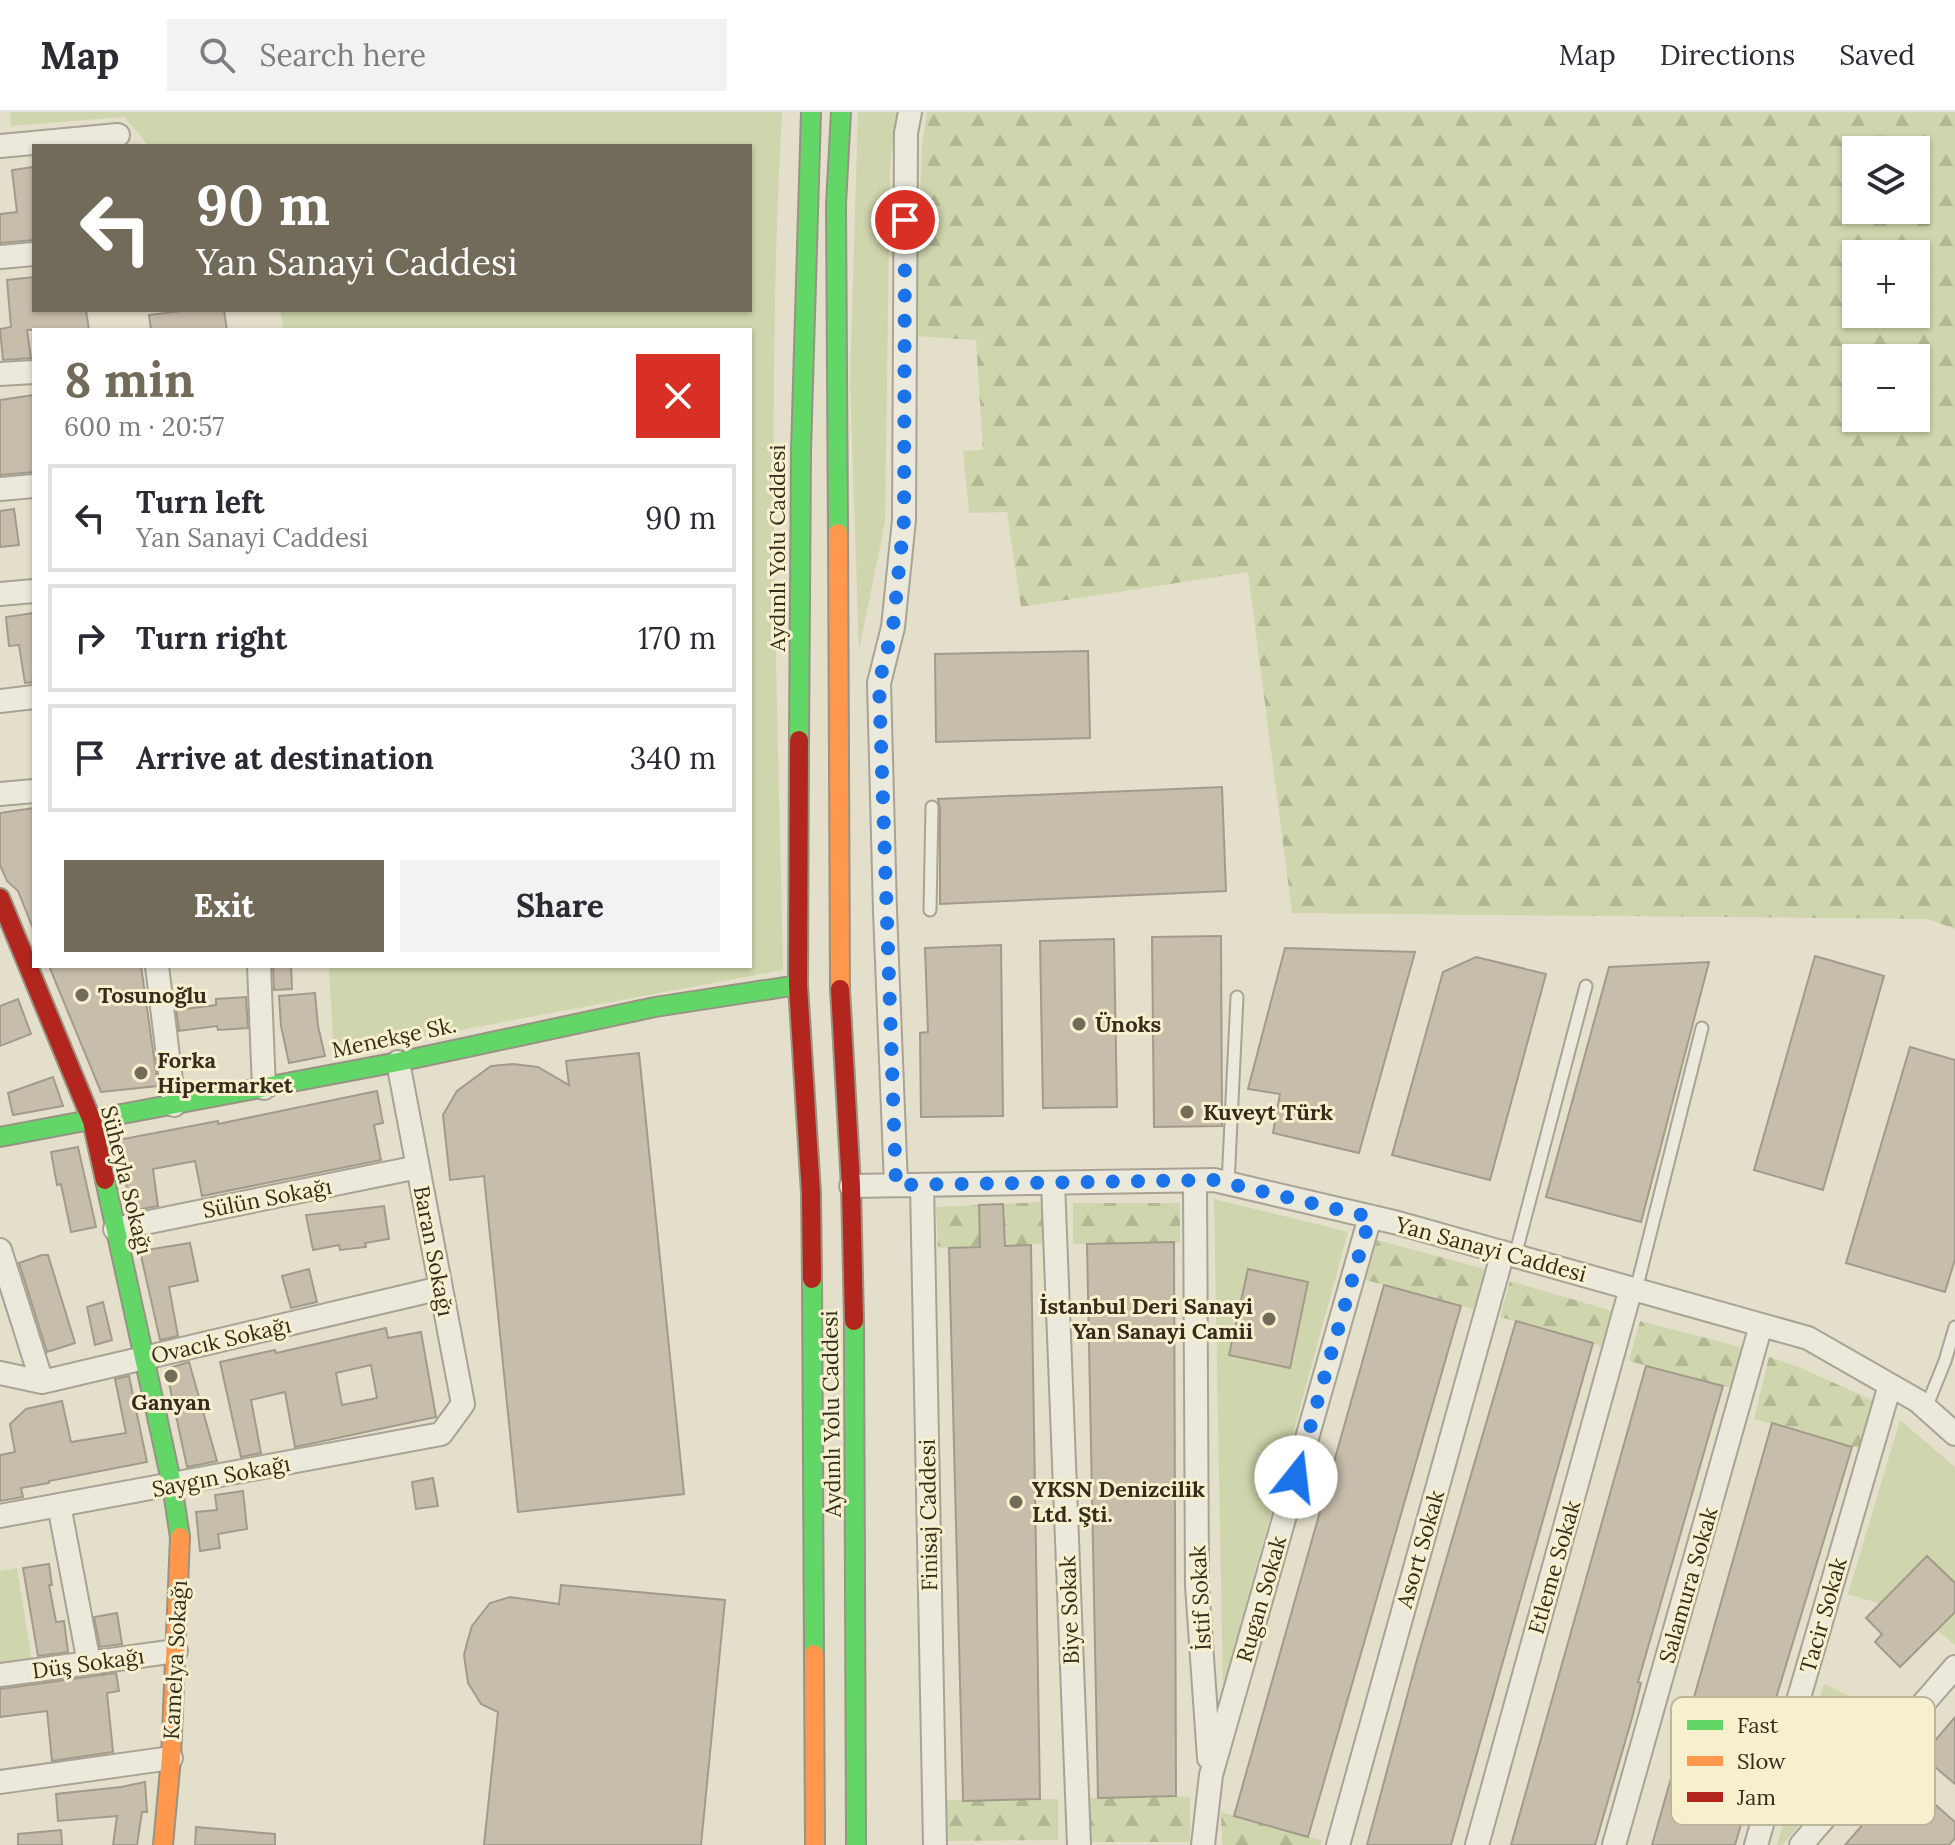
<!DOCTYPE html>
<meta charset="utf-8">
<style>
:root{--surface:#fff;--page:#f2f2f3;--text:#2b2b33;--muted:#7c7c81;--line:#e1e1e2;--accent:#736b59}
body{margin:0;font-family:Lora,serif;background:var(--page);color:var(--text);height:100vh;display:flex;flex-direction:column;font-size:30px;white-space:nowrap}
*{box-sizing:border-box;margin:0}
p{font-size:26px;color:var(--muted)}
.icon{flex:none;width:44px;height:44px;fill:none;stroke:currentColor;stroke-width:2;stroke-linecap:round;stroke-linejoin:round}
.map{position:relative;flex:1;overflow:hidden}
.drawer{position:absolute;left:32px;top:216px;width:720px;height:640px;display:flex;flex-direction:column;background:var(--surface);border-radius:0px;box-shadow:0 2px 6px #0004}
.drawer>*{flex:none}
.guide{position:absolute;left:32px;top:32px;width:720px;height:168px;border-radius:0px;box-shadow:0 2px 6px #0004;background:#736b59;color:#fff;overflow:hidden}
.controls{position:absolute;left:1842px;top:24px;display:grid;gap:16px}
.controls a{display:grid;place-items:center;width:88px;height:88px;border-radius:0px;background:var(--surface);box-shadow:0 2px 6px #0004;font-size:40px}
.pin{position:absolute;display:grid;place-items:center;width:68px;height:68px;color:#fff;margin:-34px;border:4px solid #fff;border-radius:50%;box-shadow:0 2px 8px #0007}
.me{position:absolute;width:88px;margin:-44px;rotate:16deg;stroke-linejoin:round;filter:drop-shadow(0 0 6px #0008)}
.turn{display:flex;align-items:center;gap:28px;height:168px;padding:0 32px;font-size:36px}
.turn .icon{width:104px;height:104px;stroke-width:2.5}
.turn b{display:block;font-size:56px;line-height:68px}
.round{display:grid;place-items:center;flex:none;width:84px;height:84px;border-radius:0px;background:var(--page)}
.summary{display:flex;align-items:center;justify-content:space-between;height:136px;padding:0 32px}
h1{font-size:48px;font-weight:800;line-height:60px;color:var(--accent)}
.action{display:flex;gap:16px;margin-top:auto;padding:16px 32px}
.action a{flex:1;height:92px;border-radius:0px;background:var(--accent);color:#fff;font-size:32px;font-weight:800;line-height:92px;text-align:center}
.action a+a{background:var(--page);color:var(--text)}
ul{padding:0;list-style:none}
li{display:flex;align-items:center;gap:24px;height:108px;margin:0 16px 12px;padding:0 16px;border:4px solid var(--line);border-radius:0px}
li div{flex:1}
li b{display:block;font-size:30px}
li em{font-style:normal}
header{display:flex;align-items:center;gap:48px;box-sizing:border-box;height:112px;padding:0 40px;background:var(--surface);border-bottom:2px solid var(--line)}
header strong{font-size:38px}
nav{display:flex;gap:44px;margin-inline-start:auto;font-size:28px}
.search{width:560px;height:72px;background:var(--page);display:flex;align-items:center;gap:20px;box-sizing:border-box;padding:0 28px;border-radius:0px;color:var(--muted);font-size:30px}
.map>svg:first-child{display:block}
.green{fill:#cfd5ac}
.forest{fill:url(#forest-firs);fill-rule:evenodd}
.building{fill:#c7bdab;stroke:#a39b8a;stroke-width:2;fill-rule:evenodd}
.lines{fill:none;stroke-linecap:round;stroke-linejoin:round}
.lane-casing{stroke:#a8a394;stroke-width:15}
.street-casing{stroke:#a8a394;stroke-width:26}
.fast-casing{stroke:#989384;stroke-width:22}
.slow-casing{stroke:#989384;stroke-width:22}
.jam-casing{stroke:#989384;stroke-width:22}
.lane{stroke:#ebe8dc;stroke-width:11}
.street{stroke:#ebe8dc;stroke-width:22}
.fast{stroke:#63d668;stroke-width:18}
.slow{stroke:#ff974d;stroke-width:18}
.jam{stroke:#b3261e;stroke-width:18}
.route{stroke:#1a73e8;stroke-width:14;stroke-dasharray:0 25.2}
.poi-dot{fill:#736b59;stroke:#f6f0cf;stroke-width:3}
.labels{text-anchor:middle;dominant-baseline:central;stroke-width:6;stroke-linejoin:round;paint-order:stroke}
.street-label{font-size:22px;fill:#362c1c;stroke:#f6f0cf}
.poi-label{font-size:22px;font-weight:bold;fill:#362c1c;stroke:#f6f0cf;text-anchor:start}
.key{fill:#f6f0cf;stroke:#bcb599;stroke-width:2}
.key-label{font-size:22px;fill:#362c1c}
</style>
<header>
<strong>Map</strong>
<div class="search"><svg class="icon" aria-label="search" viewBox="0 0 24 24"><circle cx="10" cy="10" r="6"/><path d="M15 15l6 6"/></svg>Search here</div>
<nav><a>Map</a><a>Directions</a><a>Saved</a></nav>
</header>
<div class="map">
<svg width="1955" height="1733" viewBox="0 0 1955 1733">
<defs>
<pattern id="forest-firs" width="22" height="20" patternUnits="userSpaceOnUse" patternTransform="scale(2)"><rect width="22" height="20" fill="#cfd5ac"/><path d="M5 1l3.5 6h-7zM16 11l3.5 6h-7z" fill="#b2b793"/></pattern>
</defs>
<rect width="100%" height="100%" fill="#e4dfca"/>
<path class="green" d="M10,0h772c-16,285 -5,572 1,858l-377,70 -72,17 -5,-91h421v-636h-466l-4,-20h470v-164h-601l-25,-29 -113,9z
M858,0h39l-7,56 -5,354 -26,128 -9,-268z
M1214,1087l134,33 -125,457z
M1900,1308l55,47v116l-74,21 -33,-10z
M17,1456l15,93 -32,6v-96z
M1955,1500v33l-18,-15z
M1824,1572l33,16 29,28 -104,117h-5z"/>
<path class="forest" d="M927,0h1028v817l-27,-10 -636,-6 -44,-341 -227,35 -14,-95 -38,1 -6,-62 20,-1 -7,-110 -62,-4 8,-190zM1856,38h60v60h-60zM1856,142h60v60h-60zM1856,246h60v60h-60z
M1042,1090l1,42 -105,4 -2,-41z
M1073,1091h107v40l-107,1z
M1377,1128l108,29 -11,40 -108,-29z
M1510,1169l102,30 -10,35 -102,-29z
M1640,1209l104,27 -10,41 -105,-28z
M1769,1245l30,10 75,34 -13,48 -107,-30z
M1176,1684l14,1v45h-103v-44z
M1058,1687v41l-114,1v-41z
M1221,1700l87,25 14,3 -2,5h-98z"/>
<path class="building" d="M34,55v73l-34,3v-29l17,-2 -5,-42z
M34,165v33h52l3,20h-62l4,28 -28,2 -3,-31 11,-2 -4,-47z
M189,198h35l3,20h-76l-2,-15z
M34,283v77l-34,3v-75z
M14,397l5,36 -19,2v-36z
M34,501v69l-9,1 -6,-38 -10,1 -3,-29z
M1088,539l2,87 -154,4 -1,-88z
M1222,675l4,104 -286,13v-97l-2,-8z
M34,696v123l-16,-40 -11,-10 -7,-16v-52z
M1221,824l1,190 -68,1 -2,-190z
M1114,827l3,168 -74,1 -3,-167z
M1001,833l2,171 -82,1 -1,-84 8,-1 -3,-84z
M1285,836l130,4 -56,201 -86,-20 7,-39 -32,-5z
M1815,844l69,20 -61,214 -69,-20z
M1476,845l70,17 -56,206 -98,-25 51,-183z
M1709,850l-68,260 -95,-25 63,-230z
M49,854h92l17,120 -57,6z
M273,854h18l1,23 -18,1z
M315,881l3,33 7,30 -36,7 -8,-37 -2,-30z
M246,885l2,31 -30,2 -1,-4 -38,5 -3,-21 40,-5v-6z
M18,887l13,35 -31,12v-40z
M1910,935l45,13v199l-10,33 -99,-29z
M639,941l45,441 -166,18 -34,-336 -34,4 -7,-65 14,-24 34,-25 22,-2 25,3 31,18 -3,-24z
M53,965l10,29 -50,9 -5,-22z
M377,979l6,32 -9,2 7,35 -179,36 -7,-35 -42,8 5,37 -27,5 -13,-71 100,-19v3z
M78,1035l18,80 -25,5 -10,-48 -4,1 -6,-33z
M1003,1092l2,42 26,-1 9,554 -77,2 -14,-553 31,-1 -1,-42z
M384,1094l5,33 -24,4 1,4 -26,3 -1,-5 -26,5 -7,-35z
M1174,1130l2,554 -78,2 -11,-554z
M190,1131l8,38 -29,6 9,49 -18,4 -20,-89z
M42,1143h6l27,88 -28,9 -28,-89z
M309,1157l8,33 -26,6 -9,-32z
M1248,1157l60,13 -18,86 -61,-13z
M1384,1173l77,21 -153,531 -74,-21z
M103,1190l9,38 -17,5 -8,-38z
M1516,1209l77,22 -142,502h-84l49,-182z
M386,1216l2,10 33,-6 15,85 -141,30 -10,-55 -34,8 10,53 -20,4 -21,-95 55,-12 1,3zM371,1253l6,33 -35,7 -6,-32z
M189,1250l28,99 -30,6 -21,-98z
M1646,1254l77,20 -85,296 3,1 -9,35 -37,127h-84z
M129,1264l18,86 -98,19v2l-28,5 2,9 -23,4v-46l15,-3 -5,-28 16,-15 36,-8 9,41 55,-9 -11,-54z
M1772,1311l80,24 -82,271 2,1 -37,126h-83z
M433,1366l5,28 -22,3 -4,-27z
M243,1379l4,38 -29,5 2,14 -20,3 -4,-39 21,-2 -2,-15z
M1927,1444l28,27v29l-55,55 -25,-25 7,-8 -16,-16z
M49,1452l3,21h-3l7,37 8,-1 4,31 -30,4 -15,-88z
M561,1473l164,15 -24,245h-217l14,-133 -17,-8 -13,-21 -4,-28 3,-12 5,-17 18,-23 20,-6 49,7z
M117,1501l5,31 -22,3 -6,-30z
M116,1561l3,18 -12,2 6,59 -61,9 -5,-50 -47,6v-28z
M1955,1605v67l-33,-28z
M1904,1665l51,45v16l-6,7h-104z
M145,1670l2,30h-5l-5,33h-24l4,-29 -59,5 -2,-27 65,-7z
M196,1715l79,7v11h-80z
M61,1718l1,15h-44v-11z"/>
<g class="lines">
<g class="lane-casing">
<path id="lane" d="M930,798l2,-103
M1228,1072l9,-187
M1515,1144l71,-270
M1636,1178l66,-262
M1926,1296l19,-47 10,-34"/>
</g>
<g class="street-casing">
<path id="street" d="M0,34l118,-11
M0,145l34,-3
M0,262l34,-2
M0,377l34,-3
M0,482l34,-3
M0,589l34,-4
M0,682l34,-3
M157,854l17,139
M259,854l5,122
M1195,1069l2,405 12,172
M1053,1071l26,662
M896,1073l-11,-274 -6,-228 14,-56 11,-107 2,-387 4,-21
M922,1073l13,660
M851,1074l363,-6 184,43 410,115 110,63 37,33
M115,1117l303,-62
M0,1138l42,132
M0,1261l42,9 399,-94
M59,1393l30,158
M0,1404l441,-82 22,-30 -65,-342
M0,1563l176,-24
M0,1670l171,-24
M1203,1733l8,-70 159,-558
M1338,1733l165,-593
M1477,1733l154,-557
M1614,1733l147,-520
M1756,1733l134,-460
M1801,1733l154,-178"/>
</g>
<g class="fast-casing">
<path id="fast" d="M838,421l-2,-329 5,-92
M799,628l2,-289 10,-339
M0,1025l398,-75 257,-55 143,-22
M105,1068l67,305 8,52
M812,1167l2,375
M854,1209l2,524"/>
</g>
<g class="slow-casing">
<path id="slow" d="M838,421l2,456
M814,1542l1,191
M163,1733l8,-87 9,-221"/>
</g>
<g class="jam-casing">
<path id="jam" d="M799,628l-1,245 13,208 1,86
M0,786l92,223 13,59
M840,877l11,197 3,135"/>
</g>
<use href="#lane" class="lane"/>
<use href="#street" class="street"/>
<use href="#fast" class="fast"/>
<use href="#slow" class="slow"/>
<use href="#jam" class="jam"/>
</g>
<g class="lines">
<path class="route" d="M905,108l-1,300 -11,107 -14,56 17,502 318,-5 156,37 -74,260"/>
</g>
<g class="poi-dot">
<circle cx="82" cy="883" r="8"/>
<circle cx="1079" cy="912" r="8"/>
<circle cx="141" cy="961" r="8"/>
<circle cx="1187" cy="1000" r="8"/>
<circle cx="1269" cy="1207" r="8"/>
<circle cx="171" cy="1264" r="8"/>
<circle cx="1016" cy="1390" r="8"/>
</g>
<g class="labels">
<g class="street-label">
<text transform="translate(777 436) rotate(-90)">Aydınlı Yolu Caddesi</text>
<text transform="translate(394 925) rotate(-12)">Menekşe Sk.</text>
<text transform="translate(127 1068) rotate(76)">Süheyla Sokağı</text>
<text transform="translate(267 1086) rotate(-11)">Sülün Sokağı</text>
<text transform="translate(1491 1137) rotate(15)">Yan Sanayi Caddesi</text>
<text transform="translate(434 1139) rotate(79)">Baran Sokağı</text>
<text transform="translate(221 1228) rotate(-13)">Ovacık Sokağı</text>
<text transform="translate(831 1302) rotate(-91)">Aydınlı Yolu Caddesi</text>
<text transform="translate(221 1364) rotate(-11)">Saygın Sokağı</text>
<text transform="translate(928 1403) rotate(-91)">Finisaj Caddesi</text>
<text transform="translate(1420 1437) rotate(-74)">Asort Sokak</text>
<text transform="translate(1554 1455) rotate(-74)">Etleme Sokak</text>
<text transform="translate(1688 1473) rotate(-74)">Salamura Sokak</text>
<text transform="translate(1200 1486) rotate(-93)">İstif Sokak</text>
<text transform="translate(1261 1487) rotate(-74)">Rugan Sokak</text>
<text transform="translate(1069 1498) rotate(-92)">Biye Sokak</text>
<text transform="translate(1823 1503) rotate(-74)">Tacir Sokak</text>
<text transform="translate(175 1548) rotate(-87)">Kamelya Sokağı</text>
<text transform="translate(88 1551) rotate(-8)">Düş Sokağı</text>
</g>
<g class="poi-label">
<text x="98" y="883">Tosunoğlu</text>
<text x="1095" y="912">Ünoks</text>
<text x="157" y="948">Forka<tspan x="157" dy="25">Hipermarket</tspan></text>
<text x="1203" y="1000">Kuveyt Türk</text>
<text x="1253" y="1194" text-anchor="end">İstanbul Deri Sanayi<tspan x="1253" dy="25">Yan Sanayi Camii</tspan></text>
<text x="171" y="1290" text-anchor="middle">Ganyan</text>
<text x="1032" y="1377">YKSN Denizcilik<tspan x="1032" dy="25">Ltd. Şti.</tspan></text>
</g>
</g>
<rect x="1671" y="1585" width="264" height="128" rx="12" class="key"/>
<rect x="1687" y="1608" width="36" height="10" fill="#63d668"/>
<rect x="1687" y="1644" width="36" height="10" fill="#ff974d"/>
<rect x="1687" y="1680" width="36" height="10" fill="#b3261e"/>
<g class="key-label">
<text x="1737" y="1621">Fast</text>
<text x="1737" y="1657">Slow</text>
<text x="1737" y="1693">Jam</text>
</g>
</svg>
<div class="controls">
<a><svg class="icon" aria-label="layers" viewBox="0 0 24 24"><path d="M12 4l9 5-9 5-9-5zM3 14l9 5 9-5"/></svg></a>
<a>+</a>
<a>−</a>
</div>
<div class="pin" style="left:905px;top:108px;background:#d93025"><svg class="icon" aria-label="arrive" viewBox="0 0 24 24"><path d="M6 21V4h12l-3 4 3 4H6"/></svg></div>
<svg class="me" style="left:1296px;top:1365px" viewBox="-20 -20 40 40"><circle r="19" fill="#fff"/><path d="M0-13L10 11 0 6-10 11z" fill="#1a73e8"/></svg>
<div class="guide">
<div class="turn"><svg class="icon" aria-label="left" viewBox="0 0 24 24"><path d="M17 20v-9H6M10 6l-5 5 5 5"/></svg><div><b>90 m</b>Yan Sanayi Caddesi</div></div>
</div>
<section class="drawer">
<div class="summary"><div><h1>8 min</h1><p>600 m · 20:57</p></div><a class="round" style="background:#d93025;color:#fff"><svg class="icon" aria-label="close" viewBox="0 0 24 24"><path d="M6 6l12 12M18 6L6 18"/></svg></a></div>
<ul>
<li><svg class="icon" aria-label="left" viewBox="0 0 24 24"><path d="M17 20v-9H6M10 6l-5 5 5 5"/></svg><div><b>Turn left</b><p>Yan Sanayi Caddesi</p></div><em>90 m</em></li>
<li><svg class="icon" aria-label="right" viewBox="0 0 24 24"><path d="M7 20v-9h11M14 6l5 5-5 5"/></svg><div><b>Turn right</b></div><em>170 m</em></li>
<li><svg class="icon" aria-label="arrive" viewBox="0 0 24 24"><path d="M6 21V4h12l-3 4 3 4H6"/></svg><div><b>Arrive at destination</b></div><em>340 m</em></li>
</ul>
<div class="action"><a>Exit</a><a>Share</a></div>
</section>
</div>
